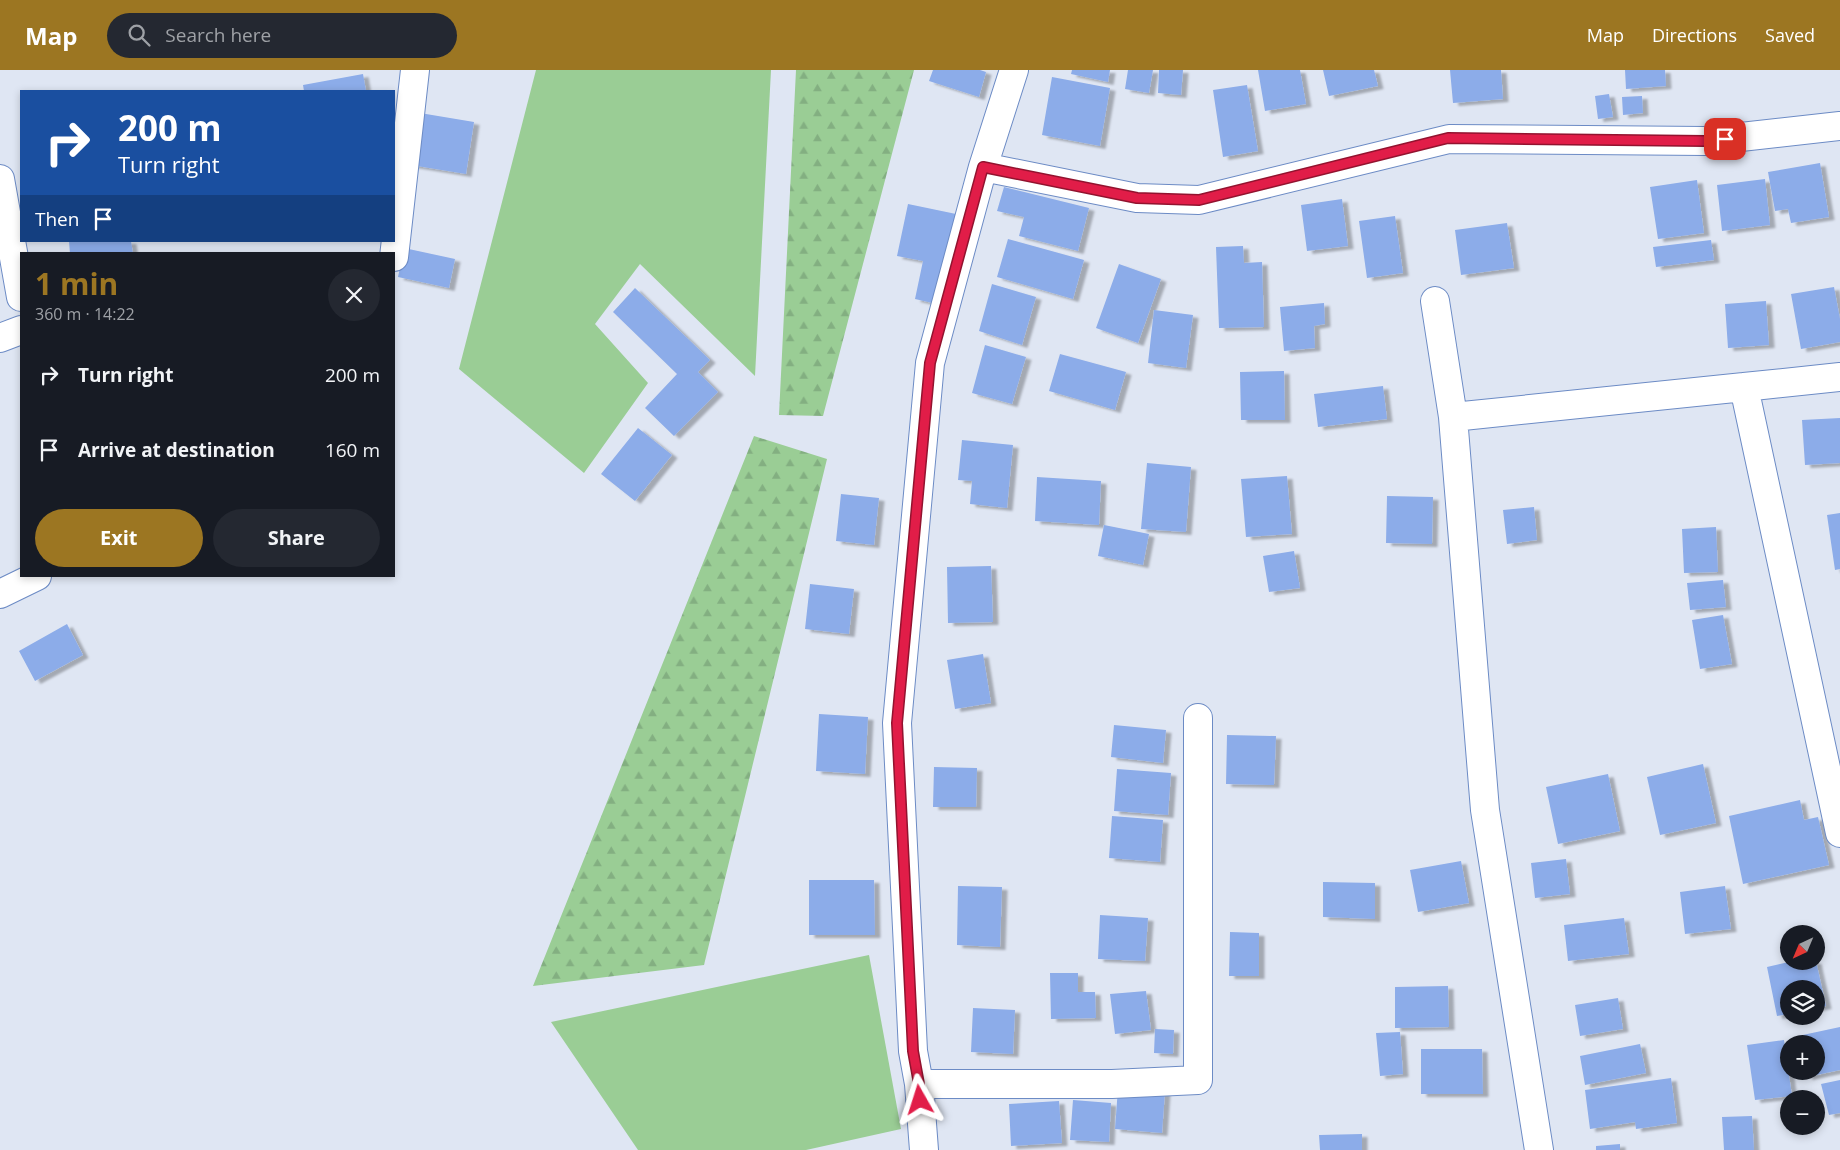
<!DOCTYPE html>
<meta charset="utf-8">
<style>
:root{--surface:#171b24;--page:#242831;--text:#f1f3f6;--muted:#9ea1a6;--accent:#9c7622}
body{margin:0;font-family:"Open Sans",sans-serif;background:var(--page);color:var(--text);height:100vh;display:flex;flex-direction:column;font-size:19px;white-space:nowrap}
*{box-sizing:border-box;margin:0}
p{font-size:16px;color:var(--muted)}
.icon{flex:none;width:28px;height:28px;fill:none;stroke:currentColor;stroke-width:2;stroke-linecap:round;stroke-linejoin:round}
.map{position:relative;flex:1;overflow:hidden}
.panel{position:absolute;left:20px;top:182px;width:375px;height:325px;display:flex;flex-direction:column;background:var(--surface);border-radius:0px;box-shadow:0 2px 8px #0003}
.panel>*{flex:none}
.top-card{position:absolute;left:20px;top:20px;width:375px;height:152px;border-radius:0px;box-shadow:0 2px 8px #0003;background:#1a4fa0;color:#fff;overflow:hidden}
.needle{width:32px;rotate:224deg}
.controls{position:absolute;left:1780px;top:855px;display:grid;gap:10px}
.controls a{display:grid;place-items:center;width:45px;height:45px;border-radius:50%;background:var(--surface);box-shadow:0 2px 8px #0003;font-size:25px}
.pin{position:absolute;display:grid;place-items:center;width:42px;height:42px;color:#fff;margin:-21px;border-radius:10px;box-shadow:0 2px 8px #0006}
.me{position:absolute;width:55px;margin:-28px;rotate:354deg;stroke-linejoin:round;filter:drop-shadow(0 0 4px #0008)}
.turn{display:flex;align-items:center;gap:18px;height:105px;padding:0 15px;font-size:22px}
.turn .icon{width:65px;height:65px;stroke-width:2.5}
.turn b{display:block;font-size:35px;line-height:42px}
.then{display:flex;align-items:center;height:48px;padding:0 15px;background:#0003;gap:10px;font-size:19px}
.round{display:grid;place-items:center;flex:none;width:52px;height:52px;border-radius:26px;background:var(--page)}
.summary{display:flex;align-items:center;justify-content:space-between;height:85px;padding:0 15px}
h1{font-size:30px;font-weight:700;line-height:38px;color:var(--accent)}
.action{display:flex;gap:10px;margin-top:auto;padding:10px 15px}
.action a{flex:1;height:58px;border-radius:30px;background:var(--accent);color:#fff;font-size:20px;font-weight:700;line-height:58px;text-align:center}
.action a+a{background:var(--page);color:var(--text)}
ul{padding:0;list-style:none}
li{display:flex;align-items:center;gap:15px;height:75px;padding:0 15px}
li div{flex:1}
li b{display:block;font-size:19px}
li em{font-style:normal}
header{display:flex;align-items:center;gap:30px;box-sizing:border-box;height:70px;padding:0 25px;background:var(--accent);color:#fff}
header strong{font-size:24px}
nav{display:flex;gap:28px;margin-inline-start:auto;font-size:18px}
.search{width:350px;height:45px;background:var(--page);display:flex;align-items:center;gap:12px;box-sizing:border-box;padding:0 18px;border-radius:28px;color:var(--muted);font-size:19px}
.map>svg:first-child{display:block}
.forest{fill:url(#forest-firs)}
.park{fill:#9acd95}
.building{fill:#8cace9;filter:url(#shadow)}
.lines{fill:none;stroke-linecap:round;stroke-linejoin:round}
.minor-casing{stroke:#6c8bc5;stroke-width:30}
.minor{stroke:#fff;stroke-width:28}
.route-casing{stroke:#92132f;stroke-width:12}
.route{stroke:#e11d48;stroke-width:9}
</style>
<header>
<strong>Map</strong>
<div class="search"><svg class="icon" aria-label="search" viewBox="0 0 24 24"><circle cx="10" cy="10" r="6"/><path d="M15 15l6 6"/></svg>Search here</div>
<nav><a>Map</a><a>Directions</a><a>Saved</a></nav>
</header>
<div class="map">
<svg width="1840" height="1080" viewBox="0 0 1840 1080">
<defs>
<pattern id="forest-firs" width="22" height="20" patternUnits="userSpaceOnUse" patternTransform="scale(1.25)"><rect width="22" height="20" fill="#9acd95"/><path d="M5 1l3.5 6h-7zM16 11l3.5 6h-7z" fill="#83af81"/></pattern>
<filter id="shadow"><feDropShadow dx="5.5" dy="3" stdDeviation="1" flood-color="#0004"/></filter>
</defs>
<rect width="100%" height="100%" fill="#dfe6f3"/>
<path class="forest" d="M796,0h118l-91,346 -44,-1z
M754,366l73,23 -123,506 -171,21z"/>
<path class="park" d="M536,0h235l-16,306 -115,-112 -45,60 53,59 -64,90 -125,-104z
M869,885l32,174 -95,21h-168l-87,-128z"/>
<path class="building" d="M933,0h47l6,2 -7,25 -50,-16z
M1072,0h38l-2,12 -37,-8z
M1128,0h25l-4,23 -24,-4z
M1159,0h24l-2,25 -23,-2z
M1258,0h42l6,34 -41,7z
M1323,0h51l4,16 -49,10z
M1450,0h51l2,29 -50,4z
M1625,0h40l1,16 -40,3z
M363,4l3,17h-62l-1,-6z
M1052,7l58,11 -10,58 -58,-11z
M1247,15l11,66 -35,6 -10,-67z
M1609,24l4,23 -15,2 -3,-23z
M1642,26l1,17 -20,2 -1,-18z
M420,43l54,9 -8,52 -55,-9z
M1820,93l9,54 -38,6 -3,-14 -13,2 -7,-39z
M1765,109l5,46 -48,6 -5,-46z
M1697,110l7,53 -46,6 -8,-52z
M1004,117l85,21 -11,43 -59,-15 5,-19 -27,-6z
M1342,129l6,47 -41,5 -6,-46z
M908,134l48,10 -19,90 -22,-5 8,-38 -26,-5z
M1395,146l8,57 -36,5 -8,-57z
M1507,153l7,45 -53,7 -6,-45z
M1008,169l76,21 -11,39 -76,-22z
M1711,170l3,20 -58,7 -3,-20z
M69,171h62l2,13h-63z
M1243,176l1,17 18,-1 2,65 -45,1 -3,-81z
M404,178l51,11 -6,29 -51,-11z
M1119,194l42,15 -23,64 -42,-15z
M992,214l44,13 -14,48 -43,-14z
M1834,217l6,32v23l-39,7 -10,-55z
M635,218l75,72 -12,12 20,20 -44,44 -29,-28 32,-34 -64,-62z
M1766,231l3,44 -41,3 -3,-44z
M1324,233l1,21 -11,2 1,22 -31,3 -4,-44z
M1154,240l39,5 -7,53 -38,-5z
M985,275l41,12 -14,47 -40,-11z
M1060,284l66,18 -11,38 -66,-19z
M1284,301l1,49h-44l-1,-48z
M1383,316l4,33 -69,8 -4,-33z
M1840,348v45l-35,2 -3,-45z
M638,358l34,27 -37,46 -34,-27z
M962,370l51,5 -6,63 -37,-4 2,-23 -14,-1z
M1147,393l44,4 -5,65 -45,-3z
M1287,406l5,58 -46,3 -5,-58z
M1037,407l64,4 -2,44 -64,-4z
M841,424l38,4 -5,47 -38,-4z
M1387,426l46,1 -1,47 -46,-1z
M1534,437l3,33 -30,4 -4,-34z
M1840,443v56l-5,1 -8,-55z
M1104,455l45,9 -6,31 -45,-9z
M1716,457l2,45 -34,1 -2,-44z
M1294,481l6,37 -31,4 -6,-36z
M991,496l2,56 -45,1 -1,-56z
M1723,510l3,27 -36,3 -3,-27z
M810,514l44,5 -5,45 -44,-5z
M1723,545l9,49 -32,5 -8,-49z
M67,554l16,31 -48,26 -16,-30z
M983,584l8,49 -36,6 -8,-49z
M819,644l49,3 -3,57 -49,-3z
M1114,655l52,5 -3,33 -52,-6z
M1227,665l49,1 -2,49 -48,-1z
M1703,694l13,59 -56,12 -13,-58z
M934,697l43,1 -1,39h-43z
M1117,699l54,4 -3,42 -54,-4z
M1608,704l12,57 -62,13 -12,-57z
M1800,730l4,20 14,-3 11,48 -86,19 -14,-68z
M1112,746l51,4 -3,42 -51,-4z
M1566,789l4,35 -35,4 -4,-35z
M1461,791l8,42 -51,9 -8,-42z
M809,810h65l1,55h-66z
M1323,812l52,1v36l-52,-2z
M958,816l44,1 -2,60 -43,-2z
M1725,816l6,43 -46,5 -5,-42z
M1100,845l48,3 -3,43 -47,-2z
M1624,848l5,36 -61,7 -4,-36z
M1230,862l29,1v43h-30z
M1793,891h23l10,45 -10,2v-19h-27v25l-12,2 -10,-49z
M1050,903h28v19h17l1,26 -45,1z
M1448,916l1,41 -54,1v-41z
M1146,921l5,39 -36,4 -5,-40z
M1618,928l5,31 -43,7 -5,-31z
M973,938l42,2 -2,44 -42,-2z
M1840,957v43l-33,7 -1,-6h10v-27h-16l-2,-8z
M1155,959l19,1 -1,24 -19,-1z
M1400,962l3,42 -23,2 -4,-43z
M1784,970l8,56 -37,4 -8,-55z
M1640,974l6,29 -61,12 -5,-29z
M1421,979h61l1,45h-62z
M1671,1008l6,45 -41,6 -1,-7 -45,7 -5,-39z
M1840,1010v33l-11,2 -8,-31z
M1118,1018l47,3 -3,42 -47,-4z
M1073,1030l38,3 -2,39 -39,-2z
M1059,1031l3,42 -51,3 -2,-42z
M1752,1046l2,34h-30l-2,-33z
M1362,1064v16h-42l-1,-15z
M1620,1074v6h-24v-4z"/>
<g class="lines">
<g class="minor-casing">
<path id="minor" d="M983,97l154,31 62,2 250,-61 256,2 135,-15
M0,109l21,118
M394,187l21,-187
M1435,231l18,116 32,393 54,340
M0,268l21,-8
M1744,317l96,-10
M1453,347l291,-30 96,446
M0,524l37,-18
M919,1014h193l86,-4v-362
M924,1080l-5,-66 -6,-33 -16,-328 33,-360 53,-196 31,-97"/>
</g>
<use href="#minor" class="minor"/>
</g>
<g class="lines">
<g class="route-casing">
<path id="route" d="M920,1030l-1,-16 -6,-33 -16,-328 33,-360 53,-196 154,31 62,2 249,-62 257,3 20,-2"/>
</g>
<use href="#route" class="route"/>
</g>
</svg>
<div class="controls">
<a><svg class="needle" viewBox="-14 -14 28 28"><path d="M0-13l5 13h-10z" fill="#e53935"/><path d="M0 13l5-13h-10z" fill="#9ea1a6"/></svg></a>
<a><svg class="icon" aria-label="layers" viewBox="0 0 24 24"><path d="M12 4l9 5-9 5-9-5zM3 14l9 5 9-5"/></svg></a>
<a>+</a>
<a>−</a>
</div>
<div class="pin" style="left:1725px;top:69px;background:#d93025"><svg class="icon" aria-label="arrive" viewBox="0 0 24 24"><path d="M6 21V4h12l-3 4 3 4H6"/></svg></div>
<svg class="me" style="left:920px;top:1030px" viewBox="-20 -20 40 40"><path d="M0-17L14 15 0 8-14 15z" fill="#e11d48" stroke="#fff" stroke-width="4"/></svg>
<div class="top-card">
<div class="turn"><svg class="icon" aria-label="right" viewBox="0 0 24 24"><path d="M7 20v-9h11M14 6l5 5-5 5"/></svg><div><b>200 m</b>Turn right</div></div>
<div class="then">Then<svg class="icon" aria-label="arrive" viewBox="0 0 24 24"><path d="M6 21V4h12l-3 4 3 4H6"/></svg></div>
</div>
<section class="panel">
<div class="summary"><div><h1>1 min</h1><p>360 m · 14:22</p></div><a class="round"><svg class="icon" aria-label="close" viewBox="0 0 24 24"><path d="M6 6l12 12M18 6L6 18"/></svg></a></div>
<ul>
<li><svg class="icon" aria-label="right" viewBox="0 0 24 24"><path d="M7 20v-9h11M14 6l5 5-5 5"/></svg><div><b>Turn right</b></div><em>200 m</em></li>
<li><svg class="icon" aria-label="arrive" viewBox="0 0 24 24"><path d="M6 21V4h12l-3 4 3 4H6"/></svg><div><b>Arrive at destination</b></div><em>160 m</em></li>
</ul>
<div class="action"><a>Exit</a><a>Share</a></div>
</section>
</div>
